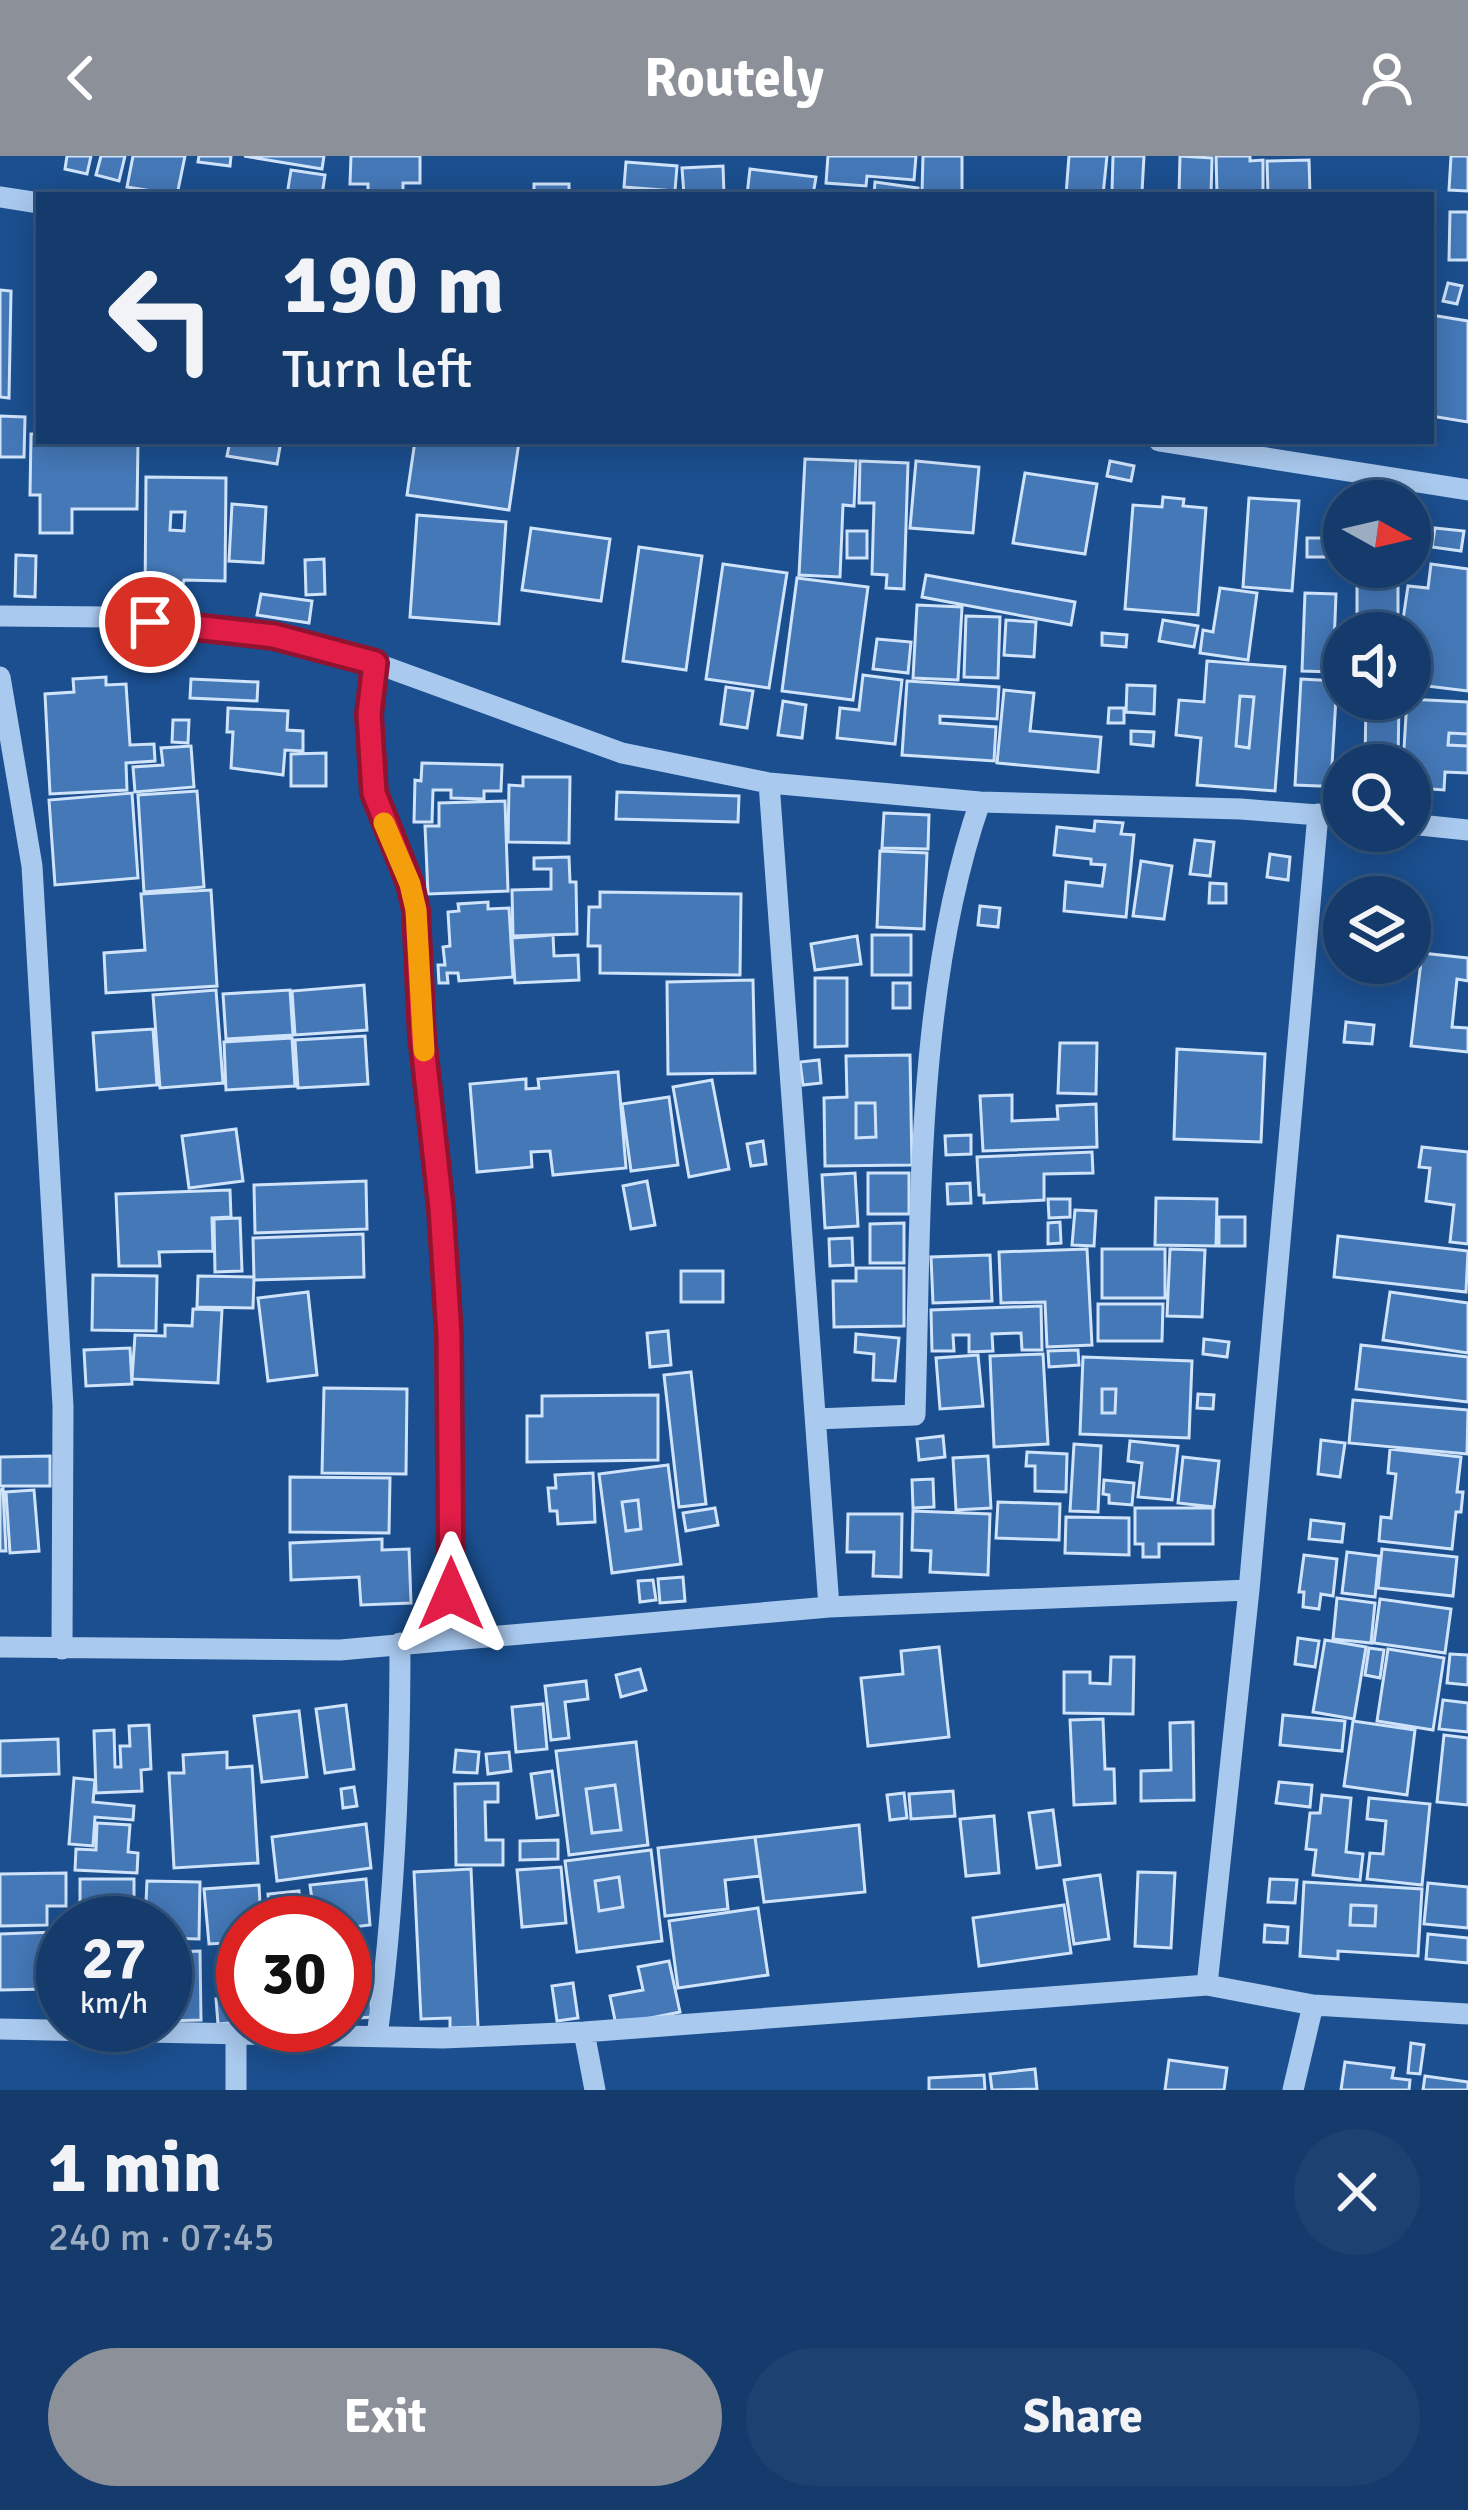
<!DOCTYPE html>
<meta charset="utf-8">
<style>
:root{--surface:#143b6b;--page:#1d4271;--text:#f1f3f6;--muted:#9dadc1;--line:#33557e;--accent:#8c9099}
body{margin:0;font-family:Signika,sans-serif;background:var(--page);color:var(--text);height:100vh;display:flex;flex-direction:column;font-size:45px;white-space:nowrap}
*{box-sizing:border-box;margin:0}
p{font-size:39px;color:var(--muted)}
.icon{flex:none;width:66px;height:66px;fill:none;stroke:currentColor;stroke-width:2;stroke-linecap:round;stroke-linejoin:round}
.map{position:relative;height:1934px;overflow:hidden}
.panel{display:flex;flex-direction:column;background:var(--surface);flex:1}
.panel>*{flex:none}
.hud{position:absolute;left:36px;top:36px;width:1398px;height:252px;border-radius:0px;box-shadow:0 6px 30px #0003,0 0 0 3px var(--line);background:#143b6b;color:var(--text);overflow:hidden}
.needle{width:78px;rotate:98deg}
.buttons{position:absolute;left:1323px;top:324px;display:grid;gap:24px}
.buttons a{display:grid;place-items:center;width:108px;height:108px;border-radius:50%;background:var(--surface);box-shadow:0 6px 30px #0003,0 0 0 3px var(--line);font-size:60px}
.speed{position:absolute;left:36px;top:1740px;display:flex;gap:24px;font-size:60px;font-weight:700;text-align:center}
.speed>*{display:grid;place-content:center;width:156px;height:156px;border-radius:50%;background:var(--surface);box-shadow:0 6px 30px #0003,0 0 0 3px var(--line);line-height:1}
.speed small{font-size:30px;font-weight:400}
.speed .limit{border:18px solid #d22;background:#fff;color:#111}
.pin{position:absolute;display:grid;place-items:center;width:102px;height:102px;color:#fff;margin:-51px;border:6px solid #fff;border-radius:50%;box-shadow:0 3px 12px #0007}
.me{position:absolute;width:132px;margin:-66px;rotate:0deg;stroke-linejoin:round;filter:drop-shadow(0 0 9px #0008)}
.turn{display:flex;align-items:center;gap:42px;height:252px;padding:0 48px;font-size:54px}
.turn .icon{width:156px;height:156px;stroke-width:2.5}
.turn b{display:block;font-size:84px;line-height:102px}
.round{display:grid;place-items:center;flex:none;width:126px;height:126px;border-radius:63px;background:var(--page)}
.headline{display:flex;align-items:center;justify-content:space-between;height:204px;padding:0 48px}
h1{font-size:72px;font-weight:700;line-height:90px}
.cta{display:flex;gap:24px;margin-top:auto;padding:24px 48px}
.cta a{flex:1;height:138px;border-radius:72px;background:var(--accent);color:#fff;font-size:48px;font-weight:700;line-height:138px;text-align:center}
.cta a+a{background:var(--page);color:var(--text)}
header{display:flex;justify-content:space-between;align-items:center;height:156px;padding:0 48px;background:var(--accent);color:#fff;font-size:54px;font-weight:700}
.map>svg:first-child{display:block}
.building{fill:#4478b7;stroke:#cfe3fa;stroke-width:3;fill-rule:evenodd}
.lines{fill:none;stroke-linecap:round;stroke-linejoin:round}
.minor{stroke:#a9c9ee;stroke-width:21}
.route-casing{stroke:#92132f;stroke-width:30}
.route{stroke:#e11d48;stroke-width:21}
.slow{stroke:#f59e0b;stroke-width:21}
</style>
<header><svg class="icon" aria-label="back" viewBox="0 0 24 24"><path d="M15 5l-7 7 7 7"/></svg>Routely<svg class="icon" aria-label="person" viewBox="0 0 24 24"><circle cx="12" cy="8" r="4"/><path d="M4 21q1-7 8-7t8 7"/></svg></header>
<div class="map">
<svg width="1468" height="1934" viewBox="0 0 1468 1934">
<rect width="100%" height="100%" fill="#1b4f8f"/>
<path class="building" d="M67,0h24l-4,18 -22,-5z
M101,0h24l-6,25 -23,-6z
M133,0h52l-8,39 -50,-8z
M199,0h32l-1,10 -32,-4z
M244,0h80l-2,13z
M351,0h69v27h-17v12h-35v-11h-18z
M828,0h88l-2,24 -47,-4 -1,10 -40,-3z
M923,0h39v36h-40z
M1069,0h38l-4,39h-37z
M1113,0h31l-2,36 -30,-1z
M1180,0l32,2 -1,37h-32z
M1216,0h34v5l13,-1v35h-46z
M1451,0h17v35l-19,-1z
M1309,4l1,35h-42l-1,-34z
M626,6l51,4 -2,25 -51,-4z
M723,10l1,29h-40l-2,-27z
M750,13l66,8 -3,18h-66z
M291,14l34,5 -3,20h-35z
M875,26l43,6 -1,7 -43,-1z
M534,28h35v11h-35z
M1450,56h18v48h-19z
M1448,127l14,3 -5,18 -14,-3z
M0,134l11,1 -2,107 -9,-1z
M1431,159l37,6v101l-37,-6z
M0,260l25,1 -1,40h-24z
M31,278h8v7h99l-1,68h-65v24h-32v-38h-10z
M230,285h51l-4,23 -50,-8z
M415,285l104,1 -10,68 -102,-15z
M805,303l51,2 -2,45 -11,-1 -3,72 -41,-2z
M860,305l48,2 -4,126 -18,-1 1,-13 -15,-1 2,-71h-15z
M916,305l63,6 -6,66 -63,-5z
M1110,305l24,5 -3,15 -24,-5z
M1025,317l72,11 -12,70 -72,-11z
M146,321l80,1 -1,103 -41,-1 -5,20h-34zM171,356h14l-1,19 -14,-1z
M1163,341l21,2 -1,7 23,2 -8,107 -73,-6 8,-104 29,2z
M1249,342l50,3 -7,90 -49,-4z
M232,348l34,3 -3,56 -34,-2z
M417,359l89,7 -7,102 -89,-7z
M1410,362l16,1 -1,29 -15,-1z
M531,372l79,11 -9,62 -79,-11z
M1435,372l29,3 -3,20 -29,-4z
M847,375h20v27h-20z
M1307,382h29v19h-29z
M639,391l63,9 -16,114 -63,-9z
M16,399l20,1 -1,41 -20,-1z
M324,403l1,35 -19,1 -1,-35z
M723,408l64,9 -18,115 -63,-9z
M1431,408l37,5v122l-58,-7v-51h-9l7,-47 20,2z
M926,419l149,27 -4,23 -149,-28z
M1357,420l41,1v48h-41z
M797,422l71,9 -15,113 -71,-9z
M1220,432l37,5 -9,67 -48,-7 3,-23 10,2z
M1305,437l31,1 -3,78 -31,-1z
M261,438l51,7 -3,22 -52,-8z
M917,449l45,2 -4,73 -45,-2z
M966,460l34,1 -2,61 -34,-1z
M1006,464l30,2 -2,35 -30,-2z
M1163,464l35,6 -4,21 -35,-6z
M1102,477l25,2 -1,12 -24,-2z
M877,483l34,3 -3,31 -35,-4z
M1207,505l78,6 -10,124 -78,-6 4,-47 -25,-3 3,-35 25,2zM1240,540l14,1 -5,51 -13,-2z
M863,519l39,5 -7,64 -58,-6 3,-30 19,2z
M106,521v8l20,-1 4,61 24,-1 1,17 -29,2 1,27 -77,4 -5,-100 29,-2 -1,-13z
M191,523l67,3 -1,19 -67,-3z
M1301,523l36,2 -5,84 12,1v21l-49,-2z
M907,525l92,6 -2,32 -57,-3v7l56,4 -2,34 -92,-6z
M1127,529l28,1 -1,28 -28,-2z
M726,531l27,4 -6,37 -26,-4z
M1004,534l30,3 -4,38 71,6 -3,35 -101,-9z
M1240,540l14,1 -5,51 -13,-2z
M1366,543h33l-1,66h-33z
M1407,543l61,3v32l-19,-1 -1,12 20,1v27l-23,-1 -1,18 -27,-2 2,-17 -16,-6z
M783,545l23,4 -4,33 -24,-3z
M228,552l60,3 -1,19 16,1v20l-18,-1 -2,25 -52,-7 2,-36h-6z
M1109,552h15v15h-16z
M173,564h16l-1,23 -16,-1z
M1131,575l23,1 -1,14 -22,-2z
M1449,577l19,1v12l-20,-1z
M191,590l3,41 -59,5 -2,-25 30,-2 -2,-17z
M326,597v33h-35v-32z
M422,607l80,2 -1,26h-17v8l-33,-1v-8h-18l-1,32h-18l1,-42 6,1z
M523,621h47l-1,66 -61,-1 1,-57 14,1z
M197,635l7,96 -60,5 -6,-97z
M617,636l122,4 -1,26 -122,-3z
M132,637l6,85 -83,7 -6,-85z
M505,645l3,90 -80,3 -3,-68h14v-23z
M884,657l45,2 -1,34 -46,-1z
M1095,665l28,2 -2,11 13,1 -8,82 -62,-6 2,-29 36,4 3,-21 -14,-1v-5l-37,-4 3,-28 37,4z
M1195,684l19,2 -4,34 -20,-2z
M880,695l47,2 -3,76 -47,-2z
M1270,698l20,3 -2,23 -21,-3z
M569,701l1,25h6l1,52 -64,2 -1,-46 39,-1v-20h-17v-11z
M1141,705l31,5 -8,53 -31,-3z
M1210,727l16,1v19h-17z
M211,734l6,96 -111,7 -2,-40 41,-3 -4,-56z
M600,736l141,2 -1,81 -140,-2v-27h-12l1,-39h11z
M488,746v7l21,-1 4,69 -54,4 -1,-8h-11l1,10h-9l-1,-18h7l-2,-18 7,-1 -2,-34 11,-1 -1,-7z
M980,750l20,2 -2,19 -20,-2z
M553,779l1,21 24,-1 1,25 -64,3 -3,-45z
M872,779h39v40h-39z
M857,780l4,28 -46,6 -4,-26z
M1422,797l46,5v23l-11,-2 -5,48 16,1v24l-57,-6z
M815,822h32v68l-32,1z
M753,824l2,93 -87,1 -1,-92z
M893,827h17v25h-17z
M364,829l3,45 -72,5 -3,-44z
M216,834l7,93 -63,5 -7,-93z
M290,834l3,45 -67,4 -3,-45z
M1346,866l28,3 -2,19 -28,-2z
M153,873l4,56 -60,5 -4,-57z
M365,880l3,48 -70,4 -3,-48z
M292,882l3,48 -69,4 -2,-48z
M1060,887h37l-1,51 -38,-1z
M1177,893l88,5 -4,88 -87,-3z
M910,899l2,110 -87,1 -1,-68 23,-1 -1,-41zM856,947h19l1,34 -20,1z
M819,904l2,23 -18,2 -3,-23z
M618,916l8,96 -73,7 -3,-24 -19,1 1,15 -55,5 -7,-88 56,-5v10l13,-1 -1,-9z
M712,924l17,89 -40,8 -16,-90z
M1012,939v26l46,-2 -1,-13 39,-2 1,43 -114,4 -3,-55z
M669,941l9,68 -47,6 -9,-67z
M856,947h19l1,34 -20,1z
M236,973l7,52 -54,7 -7,-52z
M971,979v19l-25,1 -1,-19z
M763,985l3,23 -15,2 -4,-22z
M1422,991l46,5v92l-18,-2 4,-37 -28,-4 4,-33 -11,-1z
M1092,996l1,21 -49,1v26l-60,3v-8h-5l-2,-38z
M855,1017l3,53 -33,2 -3,-53z
M868,1017h41v41h-41z
M366,1025l1,48 -112,4 -1,-48z
M647,1025l8,44 -24,4 -8,-43z
M970,1027l1,20 -23,1 -1,-20z
M230,1034l1,27 -19,1 1,33 -54,1 1,14h-41l-3,-72z
M1156,1042l61,1 -1,47 -61,-1z
M1048,1043h22v18l-21,1z
M1075,1054l21,1 -2,35 -22,-1z
M1219,1061h26v29h-26z
M240,1062l2,53 -27,1 -1,-53z
M1060,1066l1,21 -13,1v-21z
M904,1067v40h-34v-39z
M363,1078l1,43 -110,3 -1,-42z
M1338,1080l130,15 -2,41 -132,-15z
M852,1082l1,27 -23,1 -1,-27z
M1087,1093l5,96 -45,2 -2,-45 -44,1 -2,-51z
M1102,1093h63v49h-63z
M1170,1093l35,1 -3,67 -35,-1z
M990,1099l2,46 -59,2 -2,-46z
M856,1112h48v58l-70,1 -1,-46h23z
M681,1115h42v31h-42z
M93,1119l64,1 -1,55 -64,-1z
M198,1120l56,1 -1,31 -56,-1z
M308,1136l9,83 -49,6 -10,-83z
M1390,1136l78,11v50l-85,-13z
M1098,1148h65l-1,37h-64z
M1041,1150l1,44h-20l-1,-17 -29,1 1,17 -24,1v-17h-16l1,16h-22l-1,-41z
M193,1153l29,1 -4,73 -86,-4 3,-44 30,1v-11l27,1z
M668,1175l3,34 -21,2 -3,-34z
M856,1178l43,4 -4,43 -22,-1 1,-26 -19,-2z
M1204,1183l25,3 -2,15 -24,-3z
M1361,1189l107,12v45l-112,-13z
M130,1192l2,36 -46,2 -2,-36z
M1078,1194l1,15 -30,2 -1,-16z
M1043,1198l5,90 -54,3 -4,-91z
M978,1199l5,51 -43,3 -4,-51z
M1083,1201l109,4 -3,77 -109,-4zM1102,1233h14l-1,24h-13z
M691,1216l15,132 -27,3 -15,-132z
M324,1232l83,1 -1,85 -84,-1z
M1102,1233h14l-1,24h-13z
M1198,1238l16,1 -1,14 -16,-1z
M658,1239v65l-131,2v-46h15v-20z
M1353,1244l115,10 -1,44 -118,-11z
M943,1280l2,21 -26,3 -2,-21z
M1321,1284l24,3 -5,34 -22,-3z
M1130,1285l48,5 -6,54 -34,-3 4,-34 -14,-2z
M1074,1288l27,2 -3,66 -28,-1z
M1390,1293l71,8 -4,35h6l-2,20h-5l-4,37 -73,-8 2,-24 10,1 5,-44 -8,-1z
M1027,1296l40,2 -1,38 -31,-1v-25h-9z
M50,1300v30h-50v-29z
M988,1300l3,52 -35,2 -3,-52z
M1183,1301l36,4 -5,46 -36,-4z
M668,1309l13,99 -69,9 -13,-99zM638,1344l3,29 -15,2 -4,-29z
M593,1317l2,49 -37,2 -1,-13h-7l-2,-23h8l-1,-13z
M290,1321l100,1 -1,55 -99,-1z
M933,1323l1,28 -21,1 -1,-28z
M1104,1324l30,3 -2,22 -23,-2v-8l-6,-1z
M3,1333l3,62h-6v-61z
M34,1334l5,61 -29,2 -4,-61z
M638,1344l3,29 -15,2 -4,-29z
M998,1346l62,2 -1,36 -63,-2z
M715,1352l3,17 -32,6 -3,-18z
M1135,1352h78v36h-54v13h-16v-13h-8z
M913,1355l77,3 -2,61 -58,-3 1,-21 -19,-1z
M848,1358h54l-1,63 -28,-1 1,-24h-27z
M1066,1361l63,1v37l-64,-2z
M1311,1364l33,4 -2,18 -33,-3z
M382,1383v11l27,-1 2,54 -50,2 -2,-28 -68,3 -1,-37z
M1382,1393l75,8 -4,39 -75,-8z
M1347,1396l32,4 -4,41 -33,-4z
M1304,1399l33,4 -4,37 -12,-2 -2,15 -16,-2 1,-15h-5z
M683,1421l2,24 -25,2 -2,-24z
M653,1424l3,20 -16,2 -2,-21z
M1337,1442l38,5 -4,40 -38,-4z
M1380,1443l71,10 -6,44 -71,-10z
M1298,1482l21,3 -4,26 -20,-3z
M1325,1484l41,7 -12,72 -41,-7z
M939,1491l10,90 -81,9 -7,-68 42,-4 -2,-23z
M1369,1492l15,2 -4,28 -15,-3z
M1388,1493l56,9 -11,72 -56,-9z
M1450,1498l18,1v30l-21,-2z
M1111,1501h23l-1,57 -69,-1v-41h26v11l20,1z
M640,1513l6,21 -25,7 -5,-22z
M586,1525l2,18 -23,3 4,36 -18,2 -6,-54z
M1443,1544l25,3v29l-29,-3z
M543,1548l4,45 -31,3 -4,-45z
M346,1549l8,64 -29,4 -9,-64z
M299,1555l8,66 -45,5 -8,-66z
M1283,1559l62,6 -3,30 -62,-6z
M1103,1563l2,50h9l1,34 -41,2 -4,-85z
M1353,1565l62,9 -8,65 -63,-9z
M1193,1566l1,78 -53,1v-30l30,-1 -1,-47z
M149,1569l2,44 -10,1 1,21 -46,2 -2,-62 20,-1 1,37h6l-1,-21h10l-1,-20z
M1444,1579l24,3v67l-31,-3z
M58,1583l1,35 -59,2v-35z
M636,1586l12,103 -79,10 -13,-104zM615,1629l6,45 -29,3 -6,-44z
M456,1594l23,2 -2,21 -23,-1z
M227,1596v16l25,-2 6,97 -84,5 -5,-95h15l-1,-18z
M509,1596l2,19 -23,3 -2,-20z
M552,1615l6,44 -21,3 -6,-44z
M74,1622l21,2 -2,22 41,4 -1,14 -38,-3 -2,29 -24,-2z
M1279,1626l33,3 -2,22 -34,-4z
M498,1627v19h-13l1,38h17v25h-47l-1,-81z
M615,1629l6,45 -29,3 -6,-44z
M354,1631l3,19 -14,2 -2,-19z
M953,1635l2,25 -44,3 -2,-25z
M904,1637l3,25 -17,2 -3,-25z
M1322,1639l29,3 -5,54 17,2 -3,26 -47,-5 3,-25 -10,-1 4,-36h10z
M1369,1642l61,6 -8,81 -55,-6 3,-26 13,1 3,-33 -19,-2z
M1053,1654l7,55 -23,3 -8,-55z
M994,1660l5,57 -33,3 -6,-57z
M97,1667l33,2 -2,27 10,1 -1,20 -62,-3 1,-21 20,1z
M366,1668l5,44 -94,13 -5,-44z
M859,1669l6,67 -101,10 -9,-65z
M755,1681l5,39 -35,4 3,29 -63,7 -7,-68z
M558,1684v19l-38,1v-19z
M651,1694l11,91 -85,11 -12,-91zM619,1721l4,30 -24,4 -4,-30z
M561,1711l5,56 -44,4 -5,-57z
M471,1713l7,158 -28,1v-10l-29,1 -7,-147z
M1138,1716l37,1 -4,75 -36,-2z
M66,1717v33h-19v19l-47,1v-52z
M1100,1719l9,64 -35,5 -10,-64z
M619,1721l4,30 -24,4 -4,-30z
M80,1723h54v44h-54z
M366,1723l4,46 -25,3v-5h-30l-5,-38z
M1270,1723l27,1 -2,23 -27,-1z
M147,1725l53,1 -1,57 -34,-1v-15h-20z
M1304,1726l118,7 -4,67 -80,-5v8l-38,-3zM1351,1749l25,1 -1,20 -25,-1z
M1428,1727l40,4v41l-44,-4z
M259,1729l2,38h-18v19l-34,2 -5,-55z
M299,1735l3,32h-31l-3,-29z
M1064,1749l7,48 -92,13 -6,-48z
M1351,1749l25,1 -1,20 -25,-1z
M758,1752l10,67 -90,13 -9,-67z
M1265,1769l23,2 -1,16 -23,-1z
M55,1776l-1,10h9v29l-16,1 1,17 -48,1v-56z
M1428,1778l40,4v25l-42,-4z
M200,1795l1,69 -36,1v-29l7,-1v-39z
M243,1795v71l-25,2 -2,-25 14,-1 -3,-46z
M669,1805l11,51 -64,13 -6,-29 33,-6 -5,-23z
M369,1819l3,42 -27,2v-42z
M573,1827l5,35 -21,3 -5,-35z
M1411,1887l13,2 -4,29 -12,-1z
M1169,1904l58,8 -3,22h-59z
M1345,1906l49,6 -2,10 18,2 -1,10h-68z
M1035,1913l2,20 -45,1 -2,-16z
M984,1919l1,15h-56v-12z
M1425,1920l43,6v8h-45z"/>
<g class="lines">
<path class="minor" d="M0,41l39,6
M1159,285l309,49
M0,460l109,1 165,19 101,27 247,90 147,30 211,19 261,7 103,8
M375,507l-6,51 5,79 36,90 6,27 6,126 19,172 8,127 2,303
M0,521l32,189 31,540 -1,243
M769,627l60,824
M1410,668l58,6
M816,1263l99,-4c6,-198 0,-425 65,-613
M0,1491l340,3 489,-43 420,-17
M1207,1829l42,-395 69,-776
M0,1873l443,9 141,-6 623,-47 106,20 155,9
M584,1876l11,58
M377,1880c18,-131 23,-260 23,-393
M236,1934v-57
M1293,1934l20,-85"/>
</g>
<g class="lines">
<g class="route-casing">
<path id="route" d="M150,466l124,14 101,27 -6,51 5,79 36,91 6,26 6,126 19,172 8,127 2,259"/>
</g>
<use href="#route" class="route"/>
<path class="slow" d="M384,667l26,61 6,26 8,141"/>
</g>
</svg>
<div class="buttons">
<a><svg class="needle" viewBox="-14 -14 28 28"><path d="M0-13l5 13h-10z" fill="#e53935"/><path d="M0 13l5-13h-10z" fill="#9dadc1"/></svg></a>
<a><svg class="icon" aria-label="sound" viewBox="0 0 24 24"><path d="M4 9h4l5-4v14l-5-4H4zM17 9q2 3 0 6"/></svg></a>
<a><svg class="icon" aria-label="search" viewBox="0 0 24 24"><circle cx="10" cy="10" r="6"/><path d="M15 15l6 6"/></svg></a>
<a><svg class="icon" aria-label="layers" viewBox="0 0 24 24"><path d="M12 4l9 5-9 5-9-5zM3 14l9 5 9-5"/></svg></a>
</div>
<div class="speed"><div>27<small>km/h</small></div><div class="limit">30</div></div>
<div class="pin" style="left:150px;top:466px;background:#d93025"><svg class="icon" aria-label="arrive" viewBox="0 0 24 24"><path d="M6 21V4h12l-3 4 3 4H6"/></svg></div>
<svg class="me" style="left:451px;top:1438px" viewBox="-20 -20 40 40"><path d="M0-17L14 15 0 8-14 15z" fill="#e11d48" stroke="#fff" stroke-width="4"/></svg>
<div class="hud">
<div class="turn"><svg class="icon" aria-label="left" viewBox="0 0 24 24"><path d="M17 20v-9H6M10 6l-5 5 5 5"/></svg><div><b>190 m</b>Turn left</div></div>
</div>
</div>
<section class="panel">
<div class="headline"><div><h1>1 min</h1><p>240 m · 07:45</p></div><a class="round"><svg class="icon" aria-label="close" viewBox="0 0 24 24"><path d="M6 6l12 12M18 6L6 18"/></svg></a></div>
<div class="cta"><a>Exit</a><a>Share</a></div>
</section>
